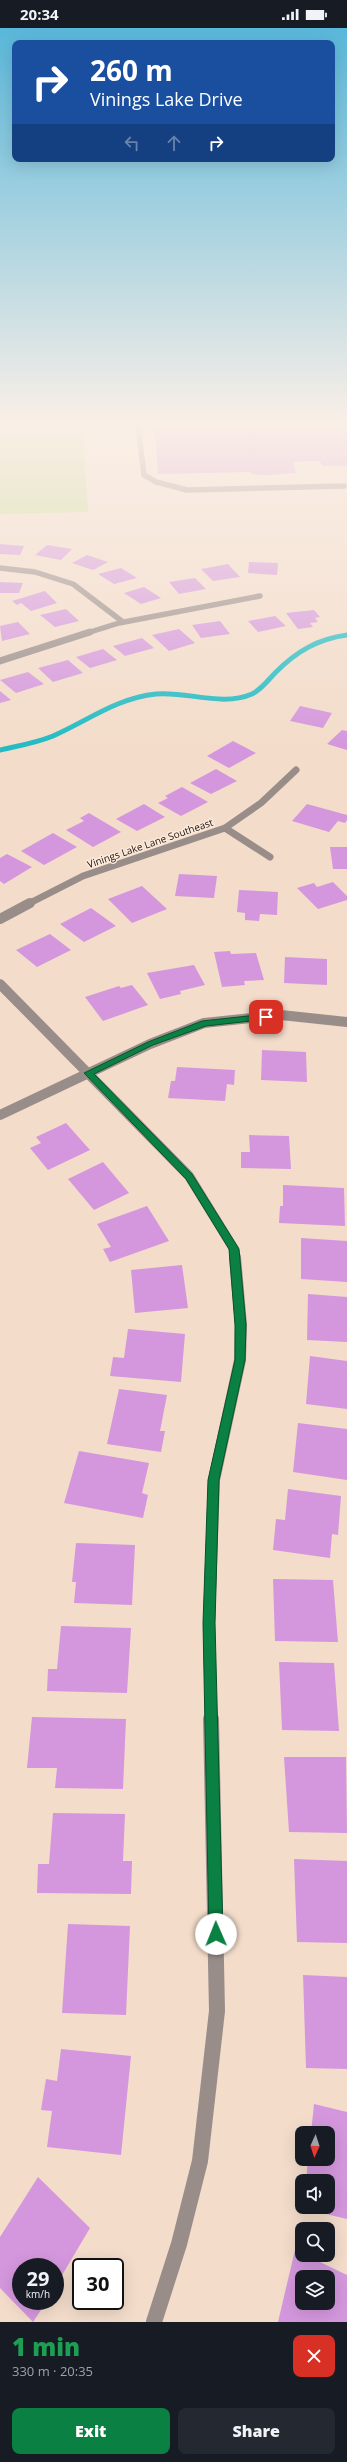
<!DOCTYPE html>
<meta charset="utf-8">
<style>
:root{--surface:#171b24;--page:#242831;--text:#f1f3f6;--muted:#9ea1a6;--accent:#0b8043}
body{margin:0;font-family:"Open Sans",sans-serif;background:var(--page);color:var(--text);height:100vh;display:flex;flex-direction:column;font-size:15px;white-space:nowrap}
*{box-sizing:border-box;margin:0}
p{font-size:13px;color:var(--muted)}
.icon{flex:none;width:22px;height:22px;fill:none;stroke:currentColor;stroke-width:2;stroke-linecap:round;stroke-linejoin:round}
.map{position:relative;height:2294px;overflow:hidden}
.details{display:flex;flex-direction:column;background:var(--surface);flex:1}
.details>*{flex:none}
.hud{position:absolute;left:12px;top:12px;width:323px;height:122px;border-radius:8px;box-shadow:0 4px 16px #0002;background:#1a4fa0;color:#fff;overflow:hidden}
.needle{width:26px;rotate:183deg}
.controls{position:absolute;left:295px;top:2098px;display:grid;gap:8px}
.controls a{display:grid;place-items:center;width:40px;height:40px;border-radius:8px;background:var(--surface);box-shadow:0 4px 16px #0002;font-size:20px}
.speed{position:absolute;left:12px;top:2230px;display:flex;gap:8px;font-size:20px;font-weight:700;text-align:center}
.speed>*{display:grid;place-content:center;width:52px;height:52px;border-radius:50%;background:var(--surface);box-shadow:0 4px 16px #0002;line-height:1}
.speed small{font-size:10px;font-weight:400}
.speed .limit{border:2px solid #111;border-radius:6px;background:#fff;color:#111}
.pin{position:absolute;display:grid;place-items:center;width:34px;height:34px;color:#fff;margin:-17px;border-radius:8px;box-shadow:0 2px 6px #0006}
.me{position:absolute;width:44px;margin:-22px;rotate:359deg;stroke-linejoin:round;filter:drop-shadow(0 0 3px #0008)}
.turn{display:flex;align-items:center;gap:14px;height:84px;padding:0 12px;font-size:18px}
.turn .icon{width:52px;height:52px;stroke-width:2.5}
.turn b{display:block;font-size:28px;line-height:34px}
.lanes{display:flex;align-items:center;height:38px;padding:0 12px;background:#0003;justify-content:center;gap:20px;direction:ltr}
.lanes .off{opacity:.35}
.round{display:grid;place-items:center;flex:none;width:42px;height:42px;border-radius:8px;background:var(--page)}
.summary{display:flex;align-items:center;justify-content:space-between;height:68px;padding:0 12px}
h1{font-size:24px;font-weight:800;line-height:30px;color:#1e9e55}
.button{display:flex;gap:8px;margin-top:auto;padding:8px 12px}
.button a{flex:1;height:46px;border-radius:8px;background:var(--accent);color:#fff;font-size:16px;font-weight:800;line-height:46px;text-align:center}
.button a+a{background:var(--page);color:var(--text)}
.status{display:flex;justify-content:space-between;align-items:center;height:28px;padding:0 20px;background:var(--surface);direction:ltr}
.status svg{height:11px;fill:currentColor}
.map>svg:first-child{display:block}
.green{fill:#c4d992}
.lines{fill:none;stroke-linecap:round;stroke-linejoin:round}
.stream{stroke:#23bbc4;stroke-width:5}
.building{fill:#d497dd;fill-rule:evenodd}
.lane{stroke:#998d8a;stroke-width:5.5}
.street-far4{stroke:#998d8a;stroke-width:5.5}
.street-far3{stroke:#998d8a;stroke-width:7}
.street-far2{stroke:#998d8a;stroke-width:10}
.street-far1{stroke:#998d8a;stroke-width:12}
.street{stroke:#998d8a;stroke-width:16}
.route{fill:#0b8043;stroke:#07532c}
.labels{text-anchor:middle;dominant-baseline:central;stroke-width:3;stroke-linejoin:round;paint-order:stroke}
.far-street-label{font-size:10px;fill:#1c140e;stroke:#fdeadb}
</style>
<div class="status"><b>20:34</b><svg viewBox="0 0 49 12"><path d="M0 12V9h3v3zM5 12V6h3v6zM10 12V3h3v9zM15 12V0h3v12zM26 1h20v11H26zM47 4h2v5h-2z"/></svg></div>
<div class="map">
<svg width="347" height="2294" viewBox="0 0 347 2294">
<rect width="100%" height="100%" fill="#f3dcca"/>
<path class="green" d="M83,404l5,80 -88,2v-80z"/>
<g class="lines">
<path class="stream" d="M0,722c18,-4 36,-7 53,-14 34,-15 64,-38 103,-42 31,-3 66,13 96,0 10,-5 16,-14 24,-22 21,-21 42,-33 71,-37"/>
</g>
<path class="building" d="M149,397h126l1,3 71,-3v41h-25l-2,-5 -27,1 3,11 -29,2 -16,-1v-2l-93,2 -3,-42h-5z
M0,516l24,2 -4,9 -20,-1z
M47,517l25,4 -11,11 -26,-5z
M87,527l21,7 -15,8 -21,-7z
M249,534l29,1 -1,12 -29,-2z
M228,536l12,13 -27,4 -12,-12z
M121,540l16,10 -23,6 -16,-10z
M195,550l11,11 -27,5 -10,-12z
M0,554l23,1 -4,10h-19z
M144,559l17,11 -20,6 -17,-11z
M45,563l12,12 -26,8 -10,-8 -4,2 -5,-4z
M66,581l13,12 -24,6 -15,-12z
M314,582l6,7 -5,1 3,4 -8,1 3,4 -15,2 -12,-16z
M275,588l11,10 -28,6 -10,-11z
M220,593l10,13 -29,4 -9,-13z
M18,594l12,12 -28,7 -2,-15z
M179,601l16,14 -26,8 -17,-16z
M142,610l12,10 -29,8 -12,-10z
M103,621l14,11 -27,8 -14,-11z
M68,632l15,13 -30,9 -15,-14z
M28,644l16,12 -28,9 -16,-13z
M0,663l11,9 -11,3z
M300,678l32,7 -9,15 -33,-7z
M342,702l5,1v19l-20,-6z
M233,713l23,12 -27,15 -22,-12z
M216,741l21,12 -26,13 -21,-11z
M182,759l26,15 -27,14 -23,-13 10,-5 -3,-2z
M144,776l21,13 -28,14 -21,-12z
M307,776l40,11v5l-2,3 -7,-2 -9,11 -37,-11z
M89,785l32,19 -28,15 -27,-17 18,-9 -4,-3z
M53,805l24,14 -33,18 -23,-14z
M330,819h17v22h-14z
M7,826l25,13 -28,17 -4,-3v-23z
M179,846l38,2 -3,22 -39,-2z
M333,854l14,14v4l-29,9 -21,-21 17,-5 3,4z
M142,858l25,23 -35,14 -24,-24z
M239,862l39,2 -1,23 -17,-1 -1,7 -14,-1v-7l-8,-1z
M91,880l25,18 -32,16 -24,-18z
M50,906l21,16 -34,17 -21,-17z
M230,923l1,3 25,-1 8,27 -20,1 1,4 -23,2 -8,-35z
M285,929l42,2v26l-43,-2z
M194,937l11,20 -25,6 1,3 -21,5 -13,-26z
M132,957l16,20 -45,16 -18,-24 34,-11 2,2z
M262,1022l44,2 1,30 -46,-2z
M177,1039l58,3 -1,15 -7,-1 -2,17 -57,-3 3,-17h4z
M66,1095l24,27 -42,20 -18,-22 11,-5 -5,-6z
M249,1107l40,1 2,33 -50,-1v-16h9z
M103,1134l26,31 -35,17 -26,-31z
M283,1157l61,3 1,38 -66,-3 1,-17h3z
M147,1178l22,35 -59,21 -7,-13 8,-2 -14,-23z
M301,1210l46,3v41l-46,-3z
M182,1237l6,43 -53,5 -4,-43z
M308,1266l39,3v45l-40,-2z
M128,1301l57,5 -4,48 -71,-6 3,-19 11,1z
M310,1328l37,5v48l-41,-5z
M119,1361l48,6 -7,36h5l-4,21 -54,-8z
M298,1395l49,6v51l-54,-8z
M79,1423l70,12 -7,30 6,2 -5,23 -79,-15z
M288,1461l53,7 -3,39 -6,-1 -2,24 -57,-8 3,-31 9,1z
M76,1515l59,2 -3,60 -58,-2 2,-21h-4z
M273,1551l60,1 5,62 -63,-1z
M61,1598l70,2 -4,65 -80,-2 1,-22h9z
M279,1634l55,1 5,68 -57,-1z
M32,1689l94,2 -3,70 -68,-1 2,-20h-30z
M284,1729h62l1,76 -58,-1z
M53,1785l72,1 -2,47h9l-1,33 -94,-1 1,-29h11z
M294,1831l53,2v82l-50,-1z
M68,1896l62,2 -4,89 -64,-2z
M303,1947l44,2v92l-41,-1z
M61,2021l70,7 -10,99 -74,-8 5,-36 -11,-1 5,-31 11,2z
M314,2076l33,8v107l-46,-11 27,-1v-26h-22l2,-22h20v-26h-17z
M38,2149l52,51 -35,59v-20h-34v34h26l-14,21 -33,-34v-51z
M295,2222l52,25v47h-69zM302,2249h26v26h-26z"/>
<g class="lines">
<path class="lane" d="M138,397l6,50 12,7 31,8 157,-4"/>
<path class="street-far4" d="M0,540l35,4 38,12 50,38
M87,605l32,-10 141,-27"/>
<path class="street-far3" d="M0,633l90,-29
M225,800l45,29
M28,876l55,-28 142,-48 36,-25 35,-33"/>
<path class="street-far2" d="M0,891l30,-16
M0,956l189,192 45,73 1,9
M0,1087l150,-71 54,-21 77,-8 66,7"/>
<path class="street-far1" d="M211,1692l-2,-97 5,-143 26,-120 1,-35 -6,-68"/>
<path class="street" d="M154,2294l25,-78 21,-83 17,-150 -6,-292"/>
</g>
<linearGradient id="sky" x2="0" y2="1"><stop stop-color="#59b7da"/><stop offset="0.55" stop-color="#faefe7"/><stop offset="1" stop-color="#faefe7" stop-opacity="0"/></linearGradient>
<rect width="347" height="718" fill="url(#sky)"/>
<path class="route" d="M266,986l4,3 -1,2 -63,7 -53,19 -59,29 98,100 47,75 7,76 -1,35 -26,120 -4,143 8,311 -2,5 -5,2 -5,-2 -2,-5 -6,-311 5,-143 27,-120v-35l-6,-76 -43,-70 -102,-106 64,-31 54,-21z"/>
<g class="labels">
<g class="far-street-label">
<text transform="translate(150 815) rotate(-19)">Vinings Lake Lane Southeast</text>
</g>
</g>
</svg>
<div class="controls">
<a><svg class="needle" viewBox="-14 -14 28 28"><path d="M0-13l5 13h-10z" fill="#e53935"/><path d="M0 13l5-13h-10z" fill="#9ea1a6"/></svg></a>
<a><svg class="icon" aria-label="sound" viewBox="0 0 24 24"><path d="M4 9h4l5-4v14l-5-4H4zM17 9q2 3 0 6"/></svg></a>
<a><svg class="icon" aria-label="search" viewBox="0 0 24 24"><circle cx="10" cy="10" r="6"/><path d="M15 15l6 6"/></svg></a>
<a><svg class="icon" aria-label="layers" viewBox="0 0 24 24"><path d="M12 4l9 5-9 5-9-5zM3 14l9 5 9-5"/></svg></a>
</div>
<div class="speed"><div>29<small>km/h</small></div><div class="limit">30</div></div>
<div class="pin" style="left:266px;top:989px;background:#d93025"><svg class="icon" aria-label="arrive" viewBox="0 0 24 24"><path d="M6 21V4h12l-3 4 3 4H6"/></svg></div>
<svg class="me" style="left:216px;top:1906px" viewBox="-20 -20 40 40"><circle r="19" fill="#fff"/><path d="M0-13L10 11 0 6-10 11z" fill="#0b8043"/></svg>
<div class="hud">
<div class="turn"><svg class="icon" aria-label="right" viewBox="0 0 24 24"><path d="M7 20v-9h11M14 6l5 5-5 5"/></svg><div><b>260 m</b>Vinings Lake Drive</div></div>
<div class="lanes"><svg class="icon off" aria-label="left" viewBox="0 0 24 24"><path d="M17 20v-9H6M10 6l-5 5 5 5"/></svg><svg class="icon off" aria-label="ahead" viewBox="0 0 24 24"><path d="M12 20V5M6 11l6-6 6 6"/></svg><svg class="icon" aria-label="right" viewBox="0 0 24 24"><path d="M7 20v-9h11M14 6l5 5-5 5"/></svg></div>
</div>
</div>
<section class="details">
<div class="summary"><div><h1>1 min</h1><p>330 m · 20:35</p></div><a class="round" style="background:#d93025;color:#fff"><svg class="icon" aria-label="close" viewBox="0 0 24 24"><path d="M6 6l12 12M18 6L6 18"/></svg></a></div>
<div class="button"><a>Exit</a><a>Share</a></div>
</section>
